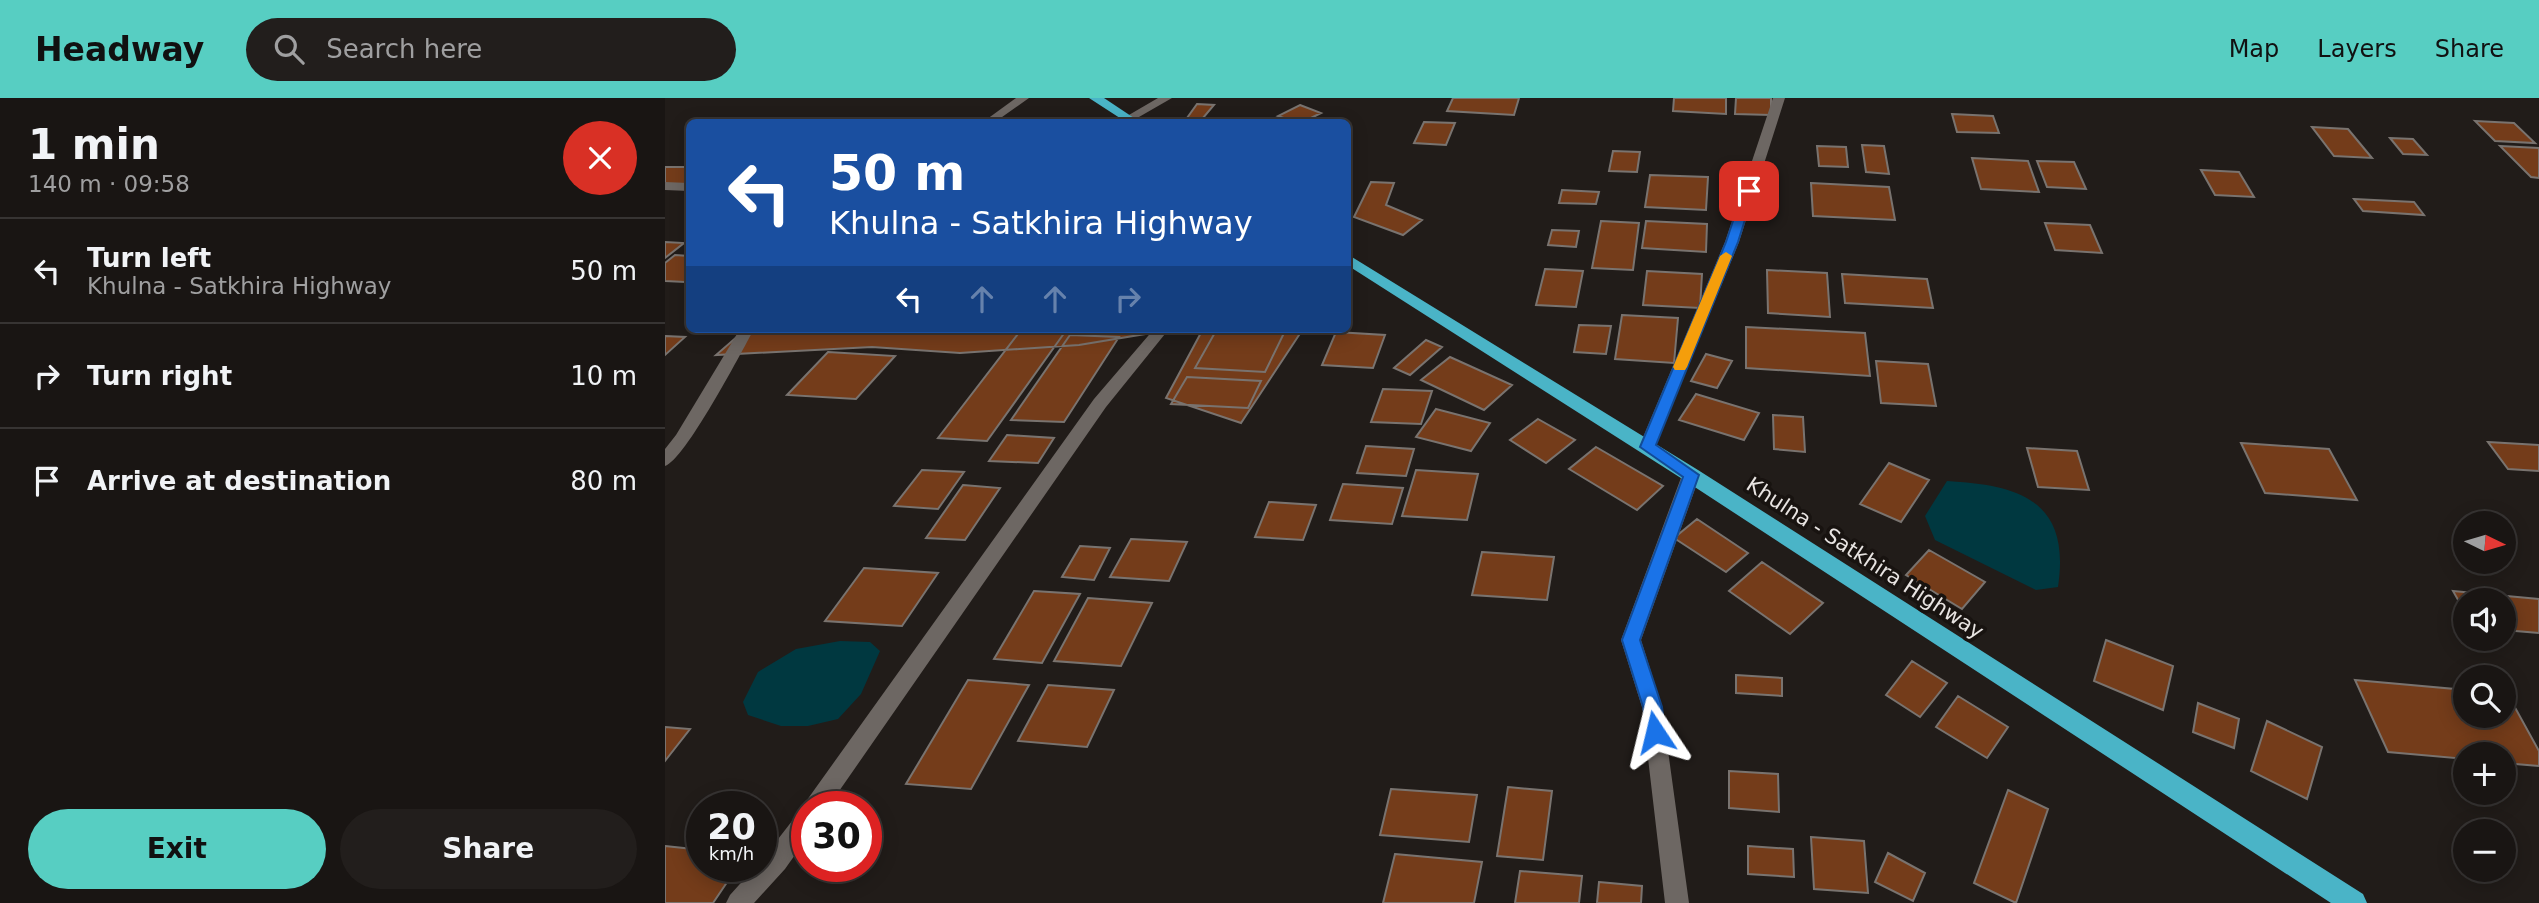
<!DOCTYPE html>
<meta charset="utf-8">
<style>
:root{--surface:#191513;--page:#221e1c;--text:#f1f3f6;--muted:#9f9fa0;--line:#373433;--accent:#57cec2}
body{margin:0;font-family:"DejaVu Sans",sans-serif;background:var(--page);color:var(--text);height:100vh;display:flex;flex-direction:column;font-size:26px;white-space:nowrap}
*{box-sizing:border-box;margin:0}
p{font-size:23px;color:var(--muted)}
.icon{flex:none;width:38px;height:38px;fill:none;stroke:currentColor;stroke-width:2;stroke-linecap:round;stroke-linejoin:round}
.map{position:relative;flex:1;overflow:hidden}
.panel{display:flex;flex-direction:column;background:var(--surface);width:665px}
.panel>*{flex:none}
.banner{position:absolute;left:21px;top:21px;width:665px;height:214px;border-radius:10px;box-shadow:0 4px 18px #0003,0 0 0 2px var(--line);background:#1a4fa0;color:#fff;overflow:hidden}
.needle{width:46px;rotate:95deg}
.fabs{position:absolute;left:1788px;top:413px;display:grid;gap:14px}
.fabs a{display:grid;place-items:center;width:63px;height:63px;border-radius:50%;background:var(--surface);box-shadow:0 4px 18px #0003,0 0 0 2px var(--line);font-size:35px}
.speed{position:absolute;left:21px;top:693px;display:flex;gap:14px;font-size:35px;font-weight:700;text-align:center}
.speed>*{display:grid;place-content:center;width:91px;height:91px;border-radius:50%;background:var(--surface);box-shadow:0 4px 18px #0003,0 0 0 2px var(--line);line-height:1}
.speed small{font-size:18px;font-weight:400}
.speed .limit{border:10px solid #d22;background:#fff;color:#111}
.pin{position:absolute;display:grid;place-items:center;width:60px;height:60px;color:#fff;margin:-30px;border-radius:14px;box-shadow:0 4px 10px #0006}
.me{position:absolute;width:77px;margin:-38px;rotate:350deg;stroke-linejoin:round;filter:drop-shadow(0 0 5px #0008)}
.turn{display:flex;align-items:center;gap:24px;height:147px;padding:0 28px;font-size:32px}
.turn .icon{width:91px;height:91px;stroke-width:2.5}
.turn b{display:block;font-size:49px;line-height:60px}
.lanes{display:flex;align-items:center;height:66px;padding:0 28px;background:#0003;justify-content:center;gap:35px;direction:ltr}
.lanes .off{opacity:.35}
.round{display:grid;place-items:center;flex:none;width:74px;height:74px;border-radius:37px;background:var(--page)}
.overview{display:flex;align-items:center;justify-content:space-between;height:119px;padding:0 28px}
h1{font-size:42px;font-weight:800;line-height:52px}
.action{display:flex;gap:14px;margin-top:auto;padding:14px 28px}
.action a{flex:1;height:80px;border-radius:42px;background:var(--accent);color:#111;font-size:28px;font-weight:800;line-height:80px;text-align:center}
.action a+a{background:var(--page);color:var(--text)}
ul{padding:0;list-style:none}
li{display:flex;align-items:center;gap:21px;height:105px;padding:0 28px;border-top:2px solid var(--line)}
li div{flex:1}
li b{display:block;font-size:26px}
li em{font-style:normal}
header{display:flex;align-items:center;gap:42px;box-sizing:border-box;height:98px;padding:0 35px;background:var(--accent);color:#111}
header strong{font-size:33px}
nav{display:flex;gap:38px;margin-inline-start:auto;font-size:24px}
.search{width:490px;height:63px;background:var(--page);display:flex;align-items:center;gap:18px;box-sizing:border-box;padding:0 24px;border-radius:38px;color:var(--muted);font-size:26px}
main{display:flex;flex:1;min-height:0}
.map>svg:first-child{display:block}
.water{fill:#003840}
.building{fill:#743c1a;stroke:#79736f;stroke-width:2}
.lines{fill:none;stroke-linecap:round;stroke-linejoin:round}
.minor{fill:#6d6763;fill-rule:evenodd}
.tertiary{fill:#6d6763;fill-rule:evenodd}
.trunk{fill:#4ab4c7;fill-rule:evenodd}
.route{fill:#1a73e8;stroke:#114b97;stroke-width:2}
.slow{fill:#f59e0b}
.labels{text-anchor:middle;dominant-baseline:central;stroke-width:7;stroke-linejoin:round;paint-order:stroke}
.street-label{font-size:21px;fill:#e8e4e2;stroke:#181310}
</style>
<header>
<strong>Headway</strong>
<div class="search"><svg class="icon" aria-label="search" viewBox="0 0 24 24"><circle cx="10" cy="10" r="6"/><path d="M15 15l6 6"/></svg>Search here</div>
<nav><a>Map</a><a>Layers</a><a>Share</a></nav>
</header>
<main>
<section class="panel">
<div class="overview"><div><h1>1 min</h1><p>140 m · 09:58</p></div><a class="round" style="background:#d93025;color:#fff"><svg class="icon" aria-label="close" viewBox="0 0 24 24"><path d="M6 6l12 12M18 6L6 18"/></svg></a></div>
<ul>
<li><svg class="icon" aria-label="left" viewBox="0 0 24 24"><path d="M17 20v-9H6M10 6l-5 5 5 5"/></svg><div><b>Turn left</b><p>Khulna - Satkhira Highway</p></div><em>50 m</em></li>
<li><svg class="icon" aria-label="right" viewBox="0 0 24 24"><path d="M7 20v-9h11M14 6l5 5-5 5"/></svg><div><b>Turn right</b></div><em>10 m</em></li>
<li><svg class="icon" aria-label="arrive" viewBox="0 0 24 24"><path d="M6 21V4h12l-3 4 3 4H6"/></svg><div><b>Arrive at destination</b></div><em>80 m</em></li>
</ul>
<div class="action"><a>Exit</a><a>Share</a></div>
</section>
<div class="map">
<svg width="1874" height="805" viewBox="0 0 1874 805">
<rect width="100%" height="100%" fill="#211c19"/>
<path class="water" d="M1282,383c73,4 124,20 111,106l-22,3 -101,-50 -10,-24z
M175,543l30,1 10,9 -19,43 -23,25 -30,7h-27l-33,-11 -5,-13 15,-30 38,-23z"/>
<path class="building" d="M788,0h66l-5,17 -67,-4z
M1009,0h52v16l-53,-3z
M1071,0h35v17l-36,-1z
M532,6l17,1 -11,13h-16z
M635,7l21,8 -18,9h-8l-17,-6z
M1287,16l41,2 6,17 -42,-1z
M1810,23l39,2 21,20 -40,-2z
M759,24l31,1 -9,22 -32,-2z
M1647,29l36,2 24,29 -38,-2z
M1725,40l23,1 14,16 -24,-1z
M1197,47l22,1 5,28 -23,-2z
M1152,48l29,1 2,20 -29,-1z
M1835,48l39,2v30l-8,-1z
M948,53l27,1 -3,20 -28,-1z
M1307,60l56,3 11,31 -58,-3z
M1372,63l37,1 12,27 -39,-2z
M0,69h24v20l-24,-1z
M1536,72l38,2 15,25 -39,-2z
M985,77l58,2 -2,33 -61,-3z
M706,84l23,1 -8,22 36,15 -19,15 -49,-18z
M1146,85l78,4 6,33 -82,-4z
M897,92l37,2 -3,12 -37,-1z
M1689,101l60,3 10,13 -61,-4z
M936,123l38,2 -6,47 -41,-2z
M981,123l61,3 -1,28 -64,-4z
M1380,125l45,2 12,28 -47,-3z
M887,132l27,1 -3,16 -28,-2z
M0,144l19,1 -19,15z
M10,157l14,1v22l-4,4 -20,-1v-18z
M880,171l38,2 -7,36 -40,-2z
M1102,172l60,3 3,44 -62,-4z
M982,173l55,3 -2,34 -57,-3z
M1177,176l85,5 6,29 -88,-5z
M957,217l56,3 -4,45 -59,-4z
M914,227l32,1 -5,28 -32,-2z
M1081,229l119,6 5,43 -124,-8z
M81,231h401l-2,5 -66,11 -119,8 -88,-6 -156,8z
M538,231h100l-62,94 -75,-25z
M552,231h69l-21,43 -70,-4z
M356,232l44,2 -78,109 -49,-3z
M671,234l49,3 -12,33 -51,-3z
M405,237l49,2 -55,85 -53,-2z
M0,238l20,1 -20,18z
M761,242l16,7 -32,28 -16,-7z
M163,254l67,4 -39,43 -69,-4z
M1041,256l26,7 -15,27 -26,-7z
M785,259l62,28 -28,25 -63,-30z
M1211,263l52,3 8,42 -55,-3z
M522,279l74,4 -13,27 -77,-4z
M718,291l49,2 -11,33 -50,-2z
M1031,296l63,19 -15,27 -65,-20z
M771,311l54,14 -19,28 -55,-14z
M1108,317l30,2 2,35 -31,-3z
M873,321l37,21 -29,23 -36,-23z
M342,337l47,3 -16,25 -49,-2z
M1823,344l51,3v26l-31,-2z
M1576,345l88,6 28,51 -92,-7z
M701,348l48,3 -8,27 -49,-3z
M931,349l67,39 -26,24 -68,-41z
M1362,350l50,3 12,39 -51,-3z
M1224,365l40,17 -28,42 -41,-18z
M257,372l42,2 -26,37 -44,-3z
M751,372l62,4 -11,46 -65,-4z
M678,386l60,4 -11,36 -62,-4z
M298,387l37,3 -35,52 -39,-2z
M604,404l47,3 -13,35 -48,-3z
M1032,421l51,34 -22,19 -52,-34z
M466,441l56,3 -18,39 -59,-4z
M415,448l30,2 -16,32 -32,-3z
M1264,452l56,32 -23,27 -56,-34z
M817,454l72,5 -7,43 -75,-5z
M1097,464l61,41 -33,31 -61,-43z
M199,470l74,5 -36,53 -77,-5z
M369,493l46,3 -38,69 -48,-4z
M1788,493l86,8v34l-35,-3v-30h-38v14z
M423,500l64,5 -31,63 -67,-5z
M1441,542l67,26 -10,44 -69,-29z
M1247,563l35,22 -27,34 -34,-22z
M1071,577l46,3v18l-46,-3z
M303,582l61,5 -58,104 -65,-5z
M1690,582l111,10v26h38v-23h3l32,58v15l-35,-3v-9h-38v5l-78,-7z
M383,587l66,5 -27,57 -69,-6z
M1293,598l50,31 -21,31 -51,-31z
M1533,605l41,16 -5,29 -41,-16z
M1602,623l55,26 -15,52 -56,-28z
M0,629l25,2 -25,32z
M1064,673l49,3 1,38 -50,-4z
M843,689l44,4 -9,69 -46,-4z
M726,691l86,6 -8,47 -89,-7z
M1343,692l40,19 -32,94 -42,-20z
M1146,739l53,4 4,52 -54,-4z
M0,748l37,4v16h36l-25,37h-48z
M1083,748l45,3 1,28 -46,-3z
M1223,755l37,20 -12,28 -38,-19z
M730,756l87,8 -8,41h-91z
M855,773l62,5 -3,27h-64z
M934,784l43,4 -1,17h-44z"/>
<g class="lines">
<path class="minor" d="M351,0h13l-34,24h-12z
M493,0h14l-40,23 -10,-2z
M0,84l24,1v8l-24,-1z
M75,231h14c-13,24 -69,131 -89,137v-17l11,-14z
M489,231h15l-63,78 -278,400h-21v31l-22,31 -31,34h-28l4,-8 26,-29h5v-5l38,-49 6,-3 2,-9 287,-401z
M1026,371l9,6 -59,165 21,67 27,196h-24l-23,-196 -21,-67 61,-165z"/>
<path class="tertiary" d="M1108,0h12l-46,144 -84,205 -2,4h-12l-2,-4 86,-205z"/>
<path class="trunk" d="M424,0h15l36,24h-14z
M682,156l351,216 665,424 4,9h-36l-647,-423 -337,-215z"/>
</g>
<path class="route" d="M1084,89l5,4 -16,51 -82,203 43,30 -59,165 22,67 3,25 -3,5 -7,3 -6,-3 -6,-30 -21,-67 61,-163 -43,-30 86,-205 17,-51z"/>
<path class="slow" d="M1061,154l6,4 -45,111 -2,3h-10l-2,-3 47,-111z"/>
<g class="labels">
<g class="street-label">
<text transform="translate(1200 460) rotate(33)">Khulna - Satkhira Highway</text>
</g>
</g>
</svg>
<div class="fabs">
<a><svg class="needle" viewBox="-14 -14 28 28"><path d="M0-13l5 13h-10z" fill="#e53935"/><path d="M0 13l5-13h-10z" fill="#9f9fa0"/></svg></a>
<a><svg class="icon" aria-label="sound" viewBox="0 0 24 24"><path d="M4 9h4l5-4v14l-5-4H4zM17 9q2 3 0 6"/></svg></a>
<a><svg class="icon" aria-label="search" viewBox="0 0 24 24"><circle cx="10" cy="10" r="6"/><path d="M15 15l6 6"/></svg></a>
<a>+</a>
<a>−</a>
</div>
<div class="speed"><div>20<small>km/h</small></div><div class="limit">30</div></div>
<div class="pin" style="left:1084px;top:93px;background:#d93025"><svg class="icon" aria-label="arrive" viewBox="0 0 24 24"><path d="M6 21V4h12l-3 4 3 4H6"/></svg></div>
<svg class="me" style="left:990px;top:634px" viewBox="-20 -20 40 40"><path d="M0-17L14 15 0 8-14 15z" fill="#1a73e8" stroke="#fff" stroke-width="4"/></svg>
<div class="banner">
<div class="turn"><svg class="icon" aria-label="left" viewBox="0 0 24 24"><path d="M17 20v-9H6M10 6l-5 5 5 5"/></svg><div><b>50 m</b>Khulna - Satkhira Highway</div></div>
<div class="lanes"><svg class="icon" aria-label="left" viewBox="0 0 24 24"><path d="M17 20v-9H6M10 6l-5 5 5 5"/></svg><svg class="icon off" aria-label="ahead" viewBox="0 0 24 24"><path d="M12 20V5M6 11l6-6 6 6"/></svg><svg class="icon off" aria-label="ahead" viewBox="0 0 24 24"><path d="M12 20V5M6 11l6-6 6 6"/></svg><svg class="icon off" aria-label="right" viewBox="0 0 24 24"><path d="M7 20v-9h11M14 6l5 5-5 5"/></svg></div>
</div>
</div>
</main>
